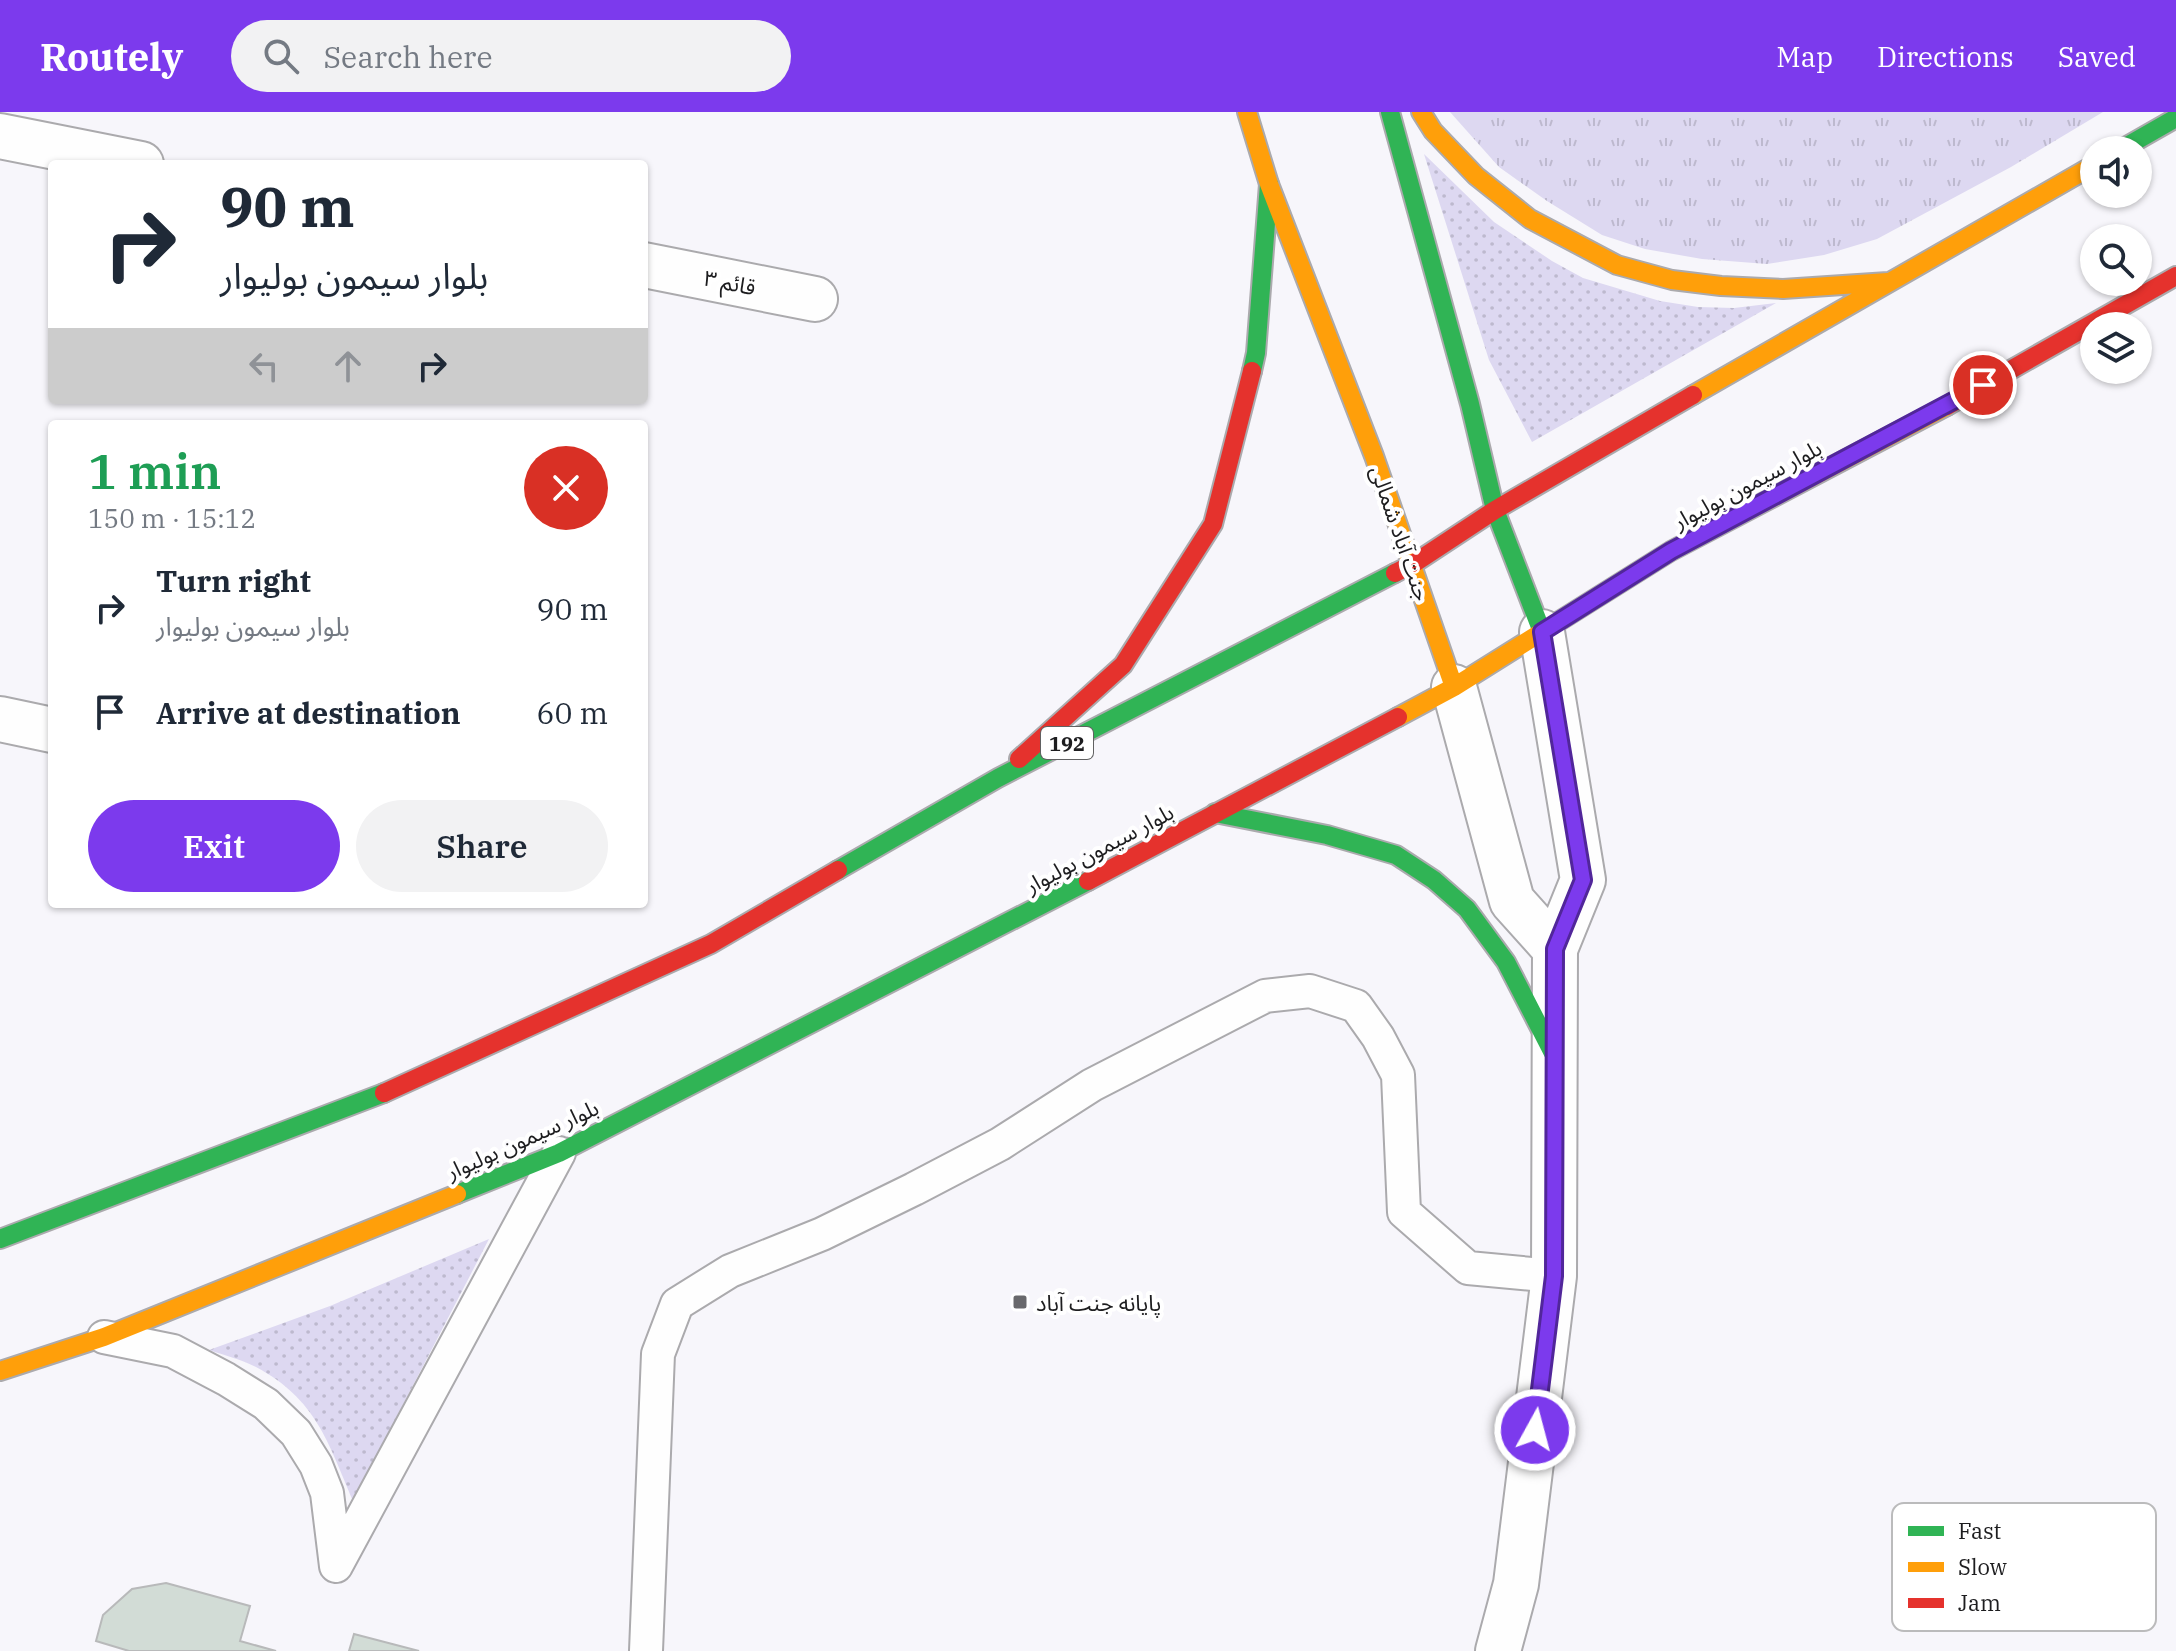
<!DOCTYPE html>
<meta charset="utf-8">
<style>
:root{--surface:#fff;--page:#f2f2f3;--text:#1f2937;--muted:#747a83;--accent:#7c3aed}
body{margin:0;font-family:"IBM Plex Serif","Noto Sans Arabic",serif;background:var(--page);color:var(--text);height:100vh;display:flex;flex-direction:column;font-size:30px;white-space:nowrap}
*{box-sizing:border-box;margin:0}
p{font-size:26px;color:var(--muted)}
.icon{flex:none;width:44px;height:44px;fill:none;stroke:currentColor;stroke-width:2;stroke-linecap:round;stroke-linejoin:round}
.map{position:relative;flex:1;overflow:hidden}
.drawer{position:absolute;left:48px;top:308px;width:600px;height:488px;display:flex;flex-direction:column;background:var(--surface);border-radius:8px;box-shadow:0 2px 6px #0004}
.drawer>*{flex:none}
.banner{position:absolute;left:48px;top:48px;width:600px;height:244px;border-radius:8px;box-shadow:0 2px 6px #0004;background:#fff;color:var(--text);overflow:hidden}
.controls{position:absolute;left:2080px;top:24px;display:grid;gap:16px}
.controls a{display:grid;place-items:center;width:72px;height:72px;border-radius:50%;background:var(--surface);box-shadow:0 2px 6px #0004;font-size:40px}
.pin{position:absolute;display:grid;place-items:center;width:68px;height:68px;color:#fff;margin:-34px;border:4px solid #fff;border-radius:50%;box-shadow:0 2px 8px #0007}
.me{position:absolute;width:88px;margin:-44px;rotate:7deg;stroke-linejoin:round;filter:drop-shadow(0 0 6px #0008)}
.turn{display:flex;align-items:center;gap:28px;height:168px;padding:0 40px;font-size:36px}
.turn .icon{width:104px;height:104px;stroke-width:2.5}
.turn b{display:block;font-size:56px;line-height:68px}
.lanes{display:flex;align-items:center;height:76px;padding:0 40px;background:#0003;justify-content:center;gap:40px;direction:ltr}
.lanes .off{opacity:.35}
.round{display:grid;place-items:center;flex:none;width:84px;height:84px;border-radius:42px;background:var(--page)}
.headline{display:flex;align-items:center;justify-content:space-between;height:136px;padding:0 40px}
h1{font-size:48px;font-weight:600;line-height:60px;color:#1e9e55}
.primary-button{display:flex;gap:16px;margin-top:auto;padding:16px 40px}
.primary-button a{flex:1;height:92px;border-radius:48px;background:var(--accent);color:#fff;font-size:32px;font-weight:600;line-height:92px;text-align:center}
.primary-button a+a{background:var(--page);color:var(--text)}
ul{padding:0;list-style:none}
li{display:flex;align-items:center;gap:24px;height:104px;padding:0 40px}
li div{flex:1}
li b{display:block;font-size:30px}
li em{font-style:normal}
header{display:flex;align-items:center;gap:48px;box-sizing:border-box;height:112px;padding:0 40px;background:var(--accent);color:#fff}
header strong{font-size:38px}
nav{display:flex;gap:44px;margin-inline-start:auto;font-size:28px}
.search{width:560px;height:72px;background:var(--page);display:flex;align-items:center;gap:20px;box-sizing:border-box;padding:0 28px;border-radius:44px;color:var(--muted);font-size:30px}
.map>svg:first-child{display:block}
.grass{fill:url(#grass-tufts)}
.garden{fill:url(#garden-dots)}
.building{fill:#d2dcd6;stroke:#b8b9ba;stroke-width:2}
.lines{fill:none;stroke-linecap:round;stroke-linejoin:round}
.lane-casing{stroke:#abaaad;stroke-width:36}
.street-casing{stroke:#abaaad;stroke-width:48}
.fast-casing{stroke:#abaaad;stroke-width:22}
.slow-casing{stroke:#abaaad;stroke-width:22}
.jam-casing{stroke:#abaaad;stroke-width:22}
.lane{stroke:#fefefe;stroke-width:32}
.street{stroke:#fefefe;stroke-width:44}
.fast{stroke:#30b455;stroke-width:18}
.slow{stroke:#ff9f0a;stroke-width:18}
.jam{stroke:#e5322d;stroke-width:18}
.route-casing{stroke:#51269a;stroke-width:20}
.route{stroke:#7c3aed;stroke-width:14}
.poi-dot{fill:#69696c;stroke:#fff;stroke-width:3}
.labels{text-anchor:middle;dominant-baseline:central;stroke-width:8;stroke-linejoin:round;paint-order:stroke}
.shield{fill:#fff;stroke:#616162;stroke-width:2}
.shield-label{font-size:20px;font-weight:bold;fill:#1d1d1f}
.street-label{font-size:22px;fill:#1d1d1f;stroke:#fff}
.poi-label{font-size:22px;fill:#1d1d1f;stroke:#fff;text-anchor:start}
.key{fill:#fff;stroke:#bbbbbc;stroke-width:2}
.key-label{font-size:22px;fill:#1d1d1f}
</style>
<header>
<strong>Routely</strong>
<div class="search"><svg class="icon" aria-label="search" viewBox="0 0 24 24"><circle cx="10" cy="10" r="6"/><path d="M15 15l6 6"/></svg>Search here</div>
<nav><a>Map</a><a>Directions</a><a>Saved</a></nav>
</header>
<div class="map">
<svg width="2176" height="1539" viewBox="0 0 2176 1539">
<defs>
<pattern id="grass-tufts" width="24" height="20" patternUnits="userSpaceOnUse" patternTransform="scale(2)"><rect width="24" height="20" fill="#ddd8f1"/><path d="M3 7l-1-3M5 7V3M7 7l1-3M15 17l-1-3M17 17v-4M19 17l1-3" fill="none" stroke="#bdb9ce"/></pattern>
<pattern id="garden-dots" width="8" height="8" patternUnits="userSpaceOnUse" patternTransform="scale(2)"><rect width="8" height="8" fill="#ddd8f1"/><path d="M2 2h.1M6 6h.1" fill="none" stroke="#bdb9ce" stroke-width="1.8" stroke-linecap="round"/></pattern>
</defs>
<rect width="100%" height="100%" fill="#f7f6fb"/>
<path class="grass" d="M1450,0h653l-92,55 -134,72 -53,16 -57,9 -65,-5 -57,-10 -43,-14 -55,-34 -48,-34z"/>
<path class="garden" d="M1424,42l70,68 58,39 31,17 77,23 38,6 36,1 42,-5 -244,139 -43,-82z
M489,1127l-136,262c-25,-59 -37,-102 -97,-134 -14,-7 -32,-12 -47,-17l121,-44z"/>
<path class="building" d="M166,1471l84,23 -10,35 36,10h-147l-33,-10 7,-26 29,-26z
M354,1522l65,17h-70z"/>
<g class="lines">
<g class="lane-casing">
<path id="lane" d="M104,1225l69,14 53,28 40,25 30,29 20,32 11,28 9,73
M336,1454l223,-413
M646,1539l12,-297 19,-50 53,-33 92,-37 92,-45 86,-45 92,-59 173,-89 45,-5 46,15 22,31 20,38 6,137 64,56 86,8"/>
</g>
<g class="street-casing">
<path id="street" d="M0,24l141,28
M644,153l171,34
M1454,575l58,214 43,48
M0,607l52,11
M1498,1539l18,-67 38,-308 1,-327 28,-69 -41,-248"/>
</g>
<g class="fast-casing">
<path id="fast" d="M1390,0l80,292 25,106 47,122
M2120,38l56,-32
M1252,259l4,-18 13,-169
M1215,701l112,22 69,20 38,25 33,29 39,53 49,95
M838,758l160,-92 397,-205
M457,1082l102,-41 529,-272
M0,1127l384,-146"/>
</g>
<g class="slow-casing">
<path id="slow" d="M1247,0l22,72 105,272 80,231
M1421,0l12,19 43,45 54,43 87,46 55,15 49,6 62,3 105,-7
M1693,283l401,-230
M1398,605l56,-30 217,-136 276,-145
M0,1259l104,-34 353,-143"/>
</g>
<g class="jam-casing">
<path id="jam" d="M1947,294l229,-130
M1395,461l18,-9 82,-54 198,-115
M1019,647l104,-94 90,-141 39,-153
M1088,769l310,-164
M384,981l327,-149 127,-74"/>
</g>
<use href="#lane" class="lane"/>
<use href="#street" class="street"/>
<use href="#fast" class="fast"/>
<use href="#slow" class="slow"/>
<use href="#jam" class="jam"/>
</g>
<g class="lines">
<g class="route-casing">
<path id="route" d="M1535,1318l19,-154 1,-327 28,-69 -41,-248 129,-81 312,-166"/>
</g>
<use href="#route" class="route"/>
</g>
<rect class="poi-dot" x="1012" y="1182" width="16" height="16" rx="4"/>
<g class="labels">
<rect class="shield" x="1041" y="615" width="52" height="32" rx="6"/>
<g class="shield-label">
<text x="1067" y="631">192</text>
</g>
<g class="street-label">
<text transform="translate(730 170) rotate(11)">قائم ۳</text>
<text transform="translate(1747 372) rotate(-28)">بلوار سیمون بولیوار</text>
<text transform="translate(1401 421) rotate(71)">جنت آباد شمالی</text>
<text transform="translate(1099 736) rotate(-28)">بلوار سیمون بولیوار</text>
<text transform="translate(522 1027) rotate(-24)">بلوار سیمون بولیوار</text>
</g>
<g class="poi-label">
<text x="1036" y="1190">پایانه جنت آباد</text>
</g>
</g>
<rect x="1892" y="1391" width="264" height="128" rx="12" class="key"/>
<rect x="1908" y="1414" width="36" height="10" fill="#30b455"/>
<rect x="1908" y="1450" width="36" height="10" fill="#ff9f0a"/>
<rect x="1908" y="1486" width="36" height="10" fill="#e5322d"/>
<g class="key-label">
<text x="1958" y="1427">Fast</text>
<text x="1958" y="1463">Slow</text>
<text x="1958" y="1499">Jam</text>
</g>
</svg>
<div class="controls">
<a><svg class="icon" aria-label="sound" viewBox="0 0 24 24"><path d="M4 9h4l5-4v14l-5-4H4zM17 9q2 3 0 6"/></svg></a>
<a><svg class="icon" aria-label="search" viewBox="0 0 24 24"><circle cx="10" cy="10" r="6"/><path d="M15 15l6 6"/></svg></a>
<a><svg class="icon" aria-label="layers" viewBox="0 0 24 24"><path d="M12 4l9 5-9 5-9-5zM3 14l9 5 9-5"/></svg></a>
</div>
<div class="pin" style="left:1983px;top:273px;background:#d93025"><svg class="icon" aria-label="arrive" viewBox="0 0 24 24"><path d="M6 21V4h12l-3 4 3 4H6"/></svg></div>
<svg class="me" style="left:1535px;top:1318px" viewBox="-20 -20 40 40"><circle r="17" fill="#7c3aed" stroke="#fff" stroke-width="3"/><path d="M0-11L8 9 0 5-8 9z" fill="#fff"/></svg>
<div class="banner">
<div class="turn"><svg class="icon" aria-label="right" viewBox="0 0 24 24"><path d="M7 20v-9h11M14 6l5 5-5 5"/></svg><div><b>90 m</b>بلوار سیمون بولیوار</div></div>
<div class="lanes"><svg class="icon off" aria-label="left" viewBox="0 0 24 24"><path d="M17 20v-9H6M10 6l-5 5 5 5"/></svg><svg class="icon off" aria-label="ahead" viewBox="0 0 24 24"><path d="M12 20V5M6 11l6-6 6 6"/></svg><svg class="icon" aria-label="right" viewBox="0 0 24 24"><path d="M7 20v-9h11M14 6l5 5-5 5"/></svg></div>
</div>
<section class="drawer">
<div class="headline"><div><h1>1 min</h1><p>150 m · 15:12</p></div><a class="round" style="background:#d93025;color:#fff"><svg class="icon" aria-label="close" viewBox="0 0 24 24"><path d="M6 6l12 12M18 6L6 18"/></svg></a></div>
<ul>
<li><svg class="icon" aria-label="right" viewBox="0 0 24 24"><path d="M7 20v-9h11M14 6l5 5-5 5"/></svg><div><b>Turn right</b><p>بلوار سیمون بولیوار</p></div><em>90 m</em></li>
<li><svg class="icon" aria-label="arrive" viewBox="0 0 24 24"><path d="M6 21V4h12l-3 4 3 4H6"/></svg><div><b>Arrive at destination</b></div><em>60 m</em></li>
</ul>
<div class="primary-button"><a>Exit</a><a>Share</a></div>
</section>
</div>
